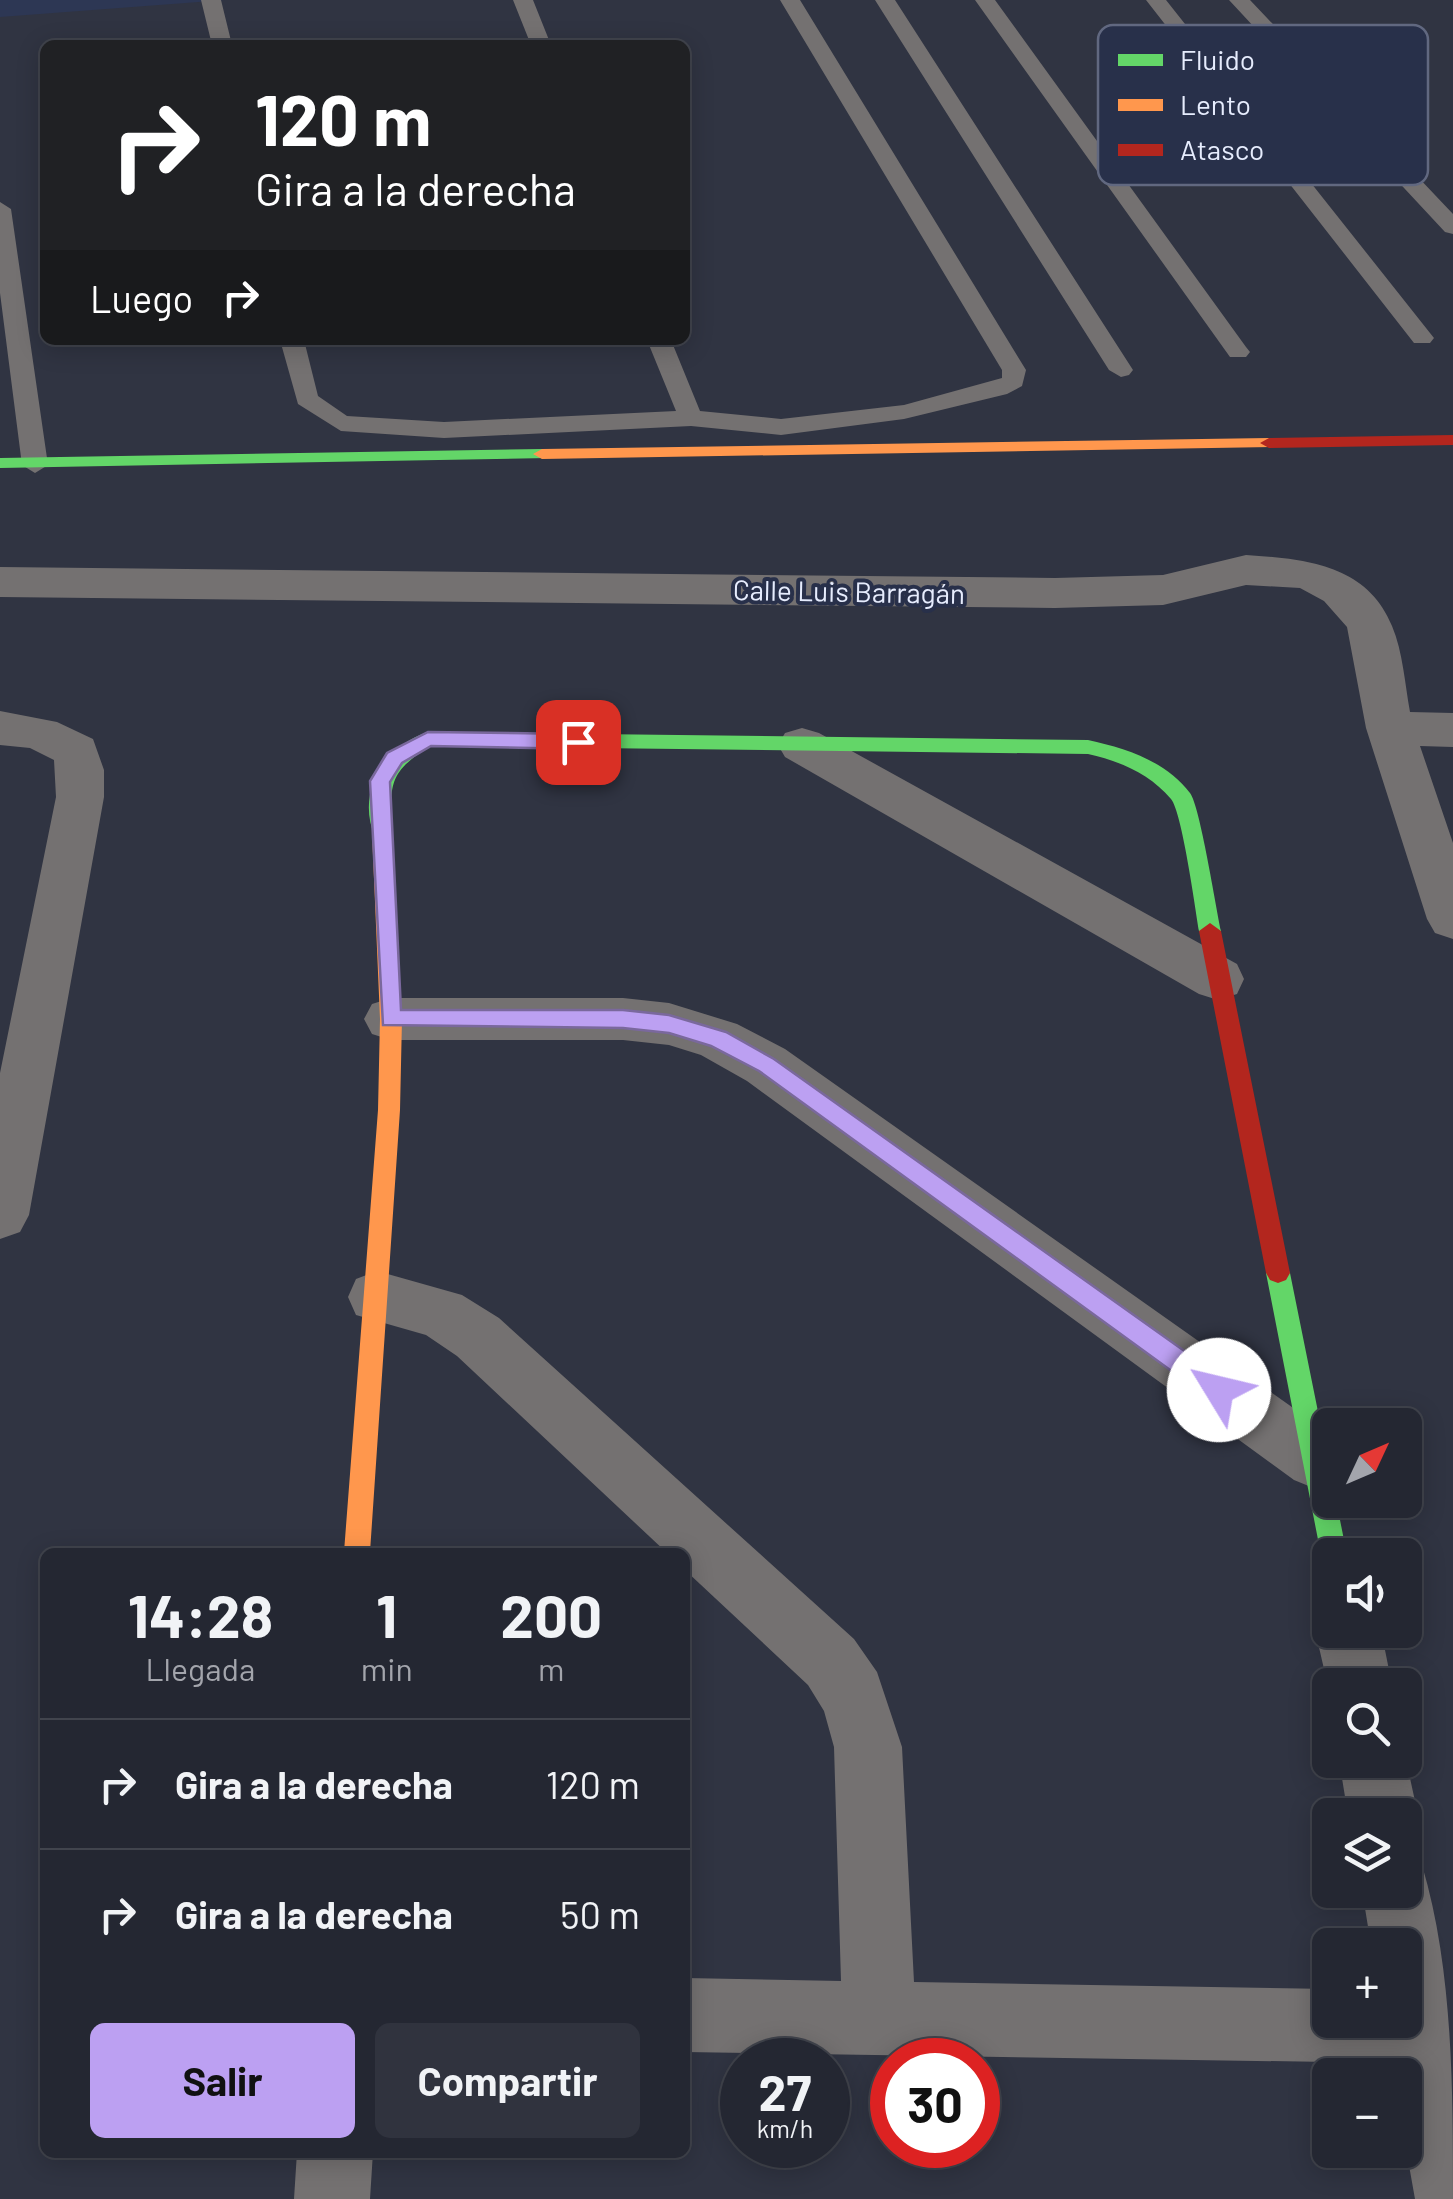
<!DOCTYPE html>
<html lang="es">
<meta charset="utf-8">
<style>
:root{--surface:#242732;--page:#30333e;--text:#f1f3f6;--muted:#a3a5ac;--line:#41444d;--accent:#bca0f2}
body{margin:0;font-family:Barlow,sans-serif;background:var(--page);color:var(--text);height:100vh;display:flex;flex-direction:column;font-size:38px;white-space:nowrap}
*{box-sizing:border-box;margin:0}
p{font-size:32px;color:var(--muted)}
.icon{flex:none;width:55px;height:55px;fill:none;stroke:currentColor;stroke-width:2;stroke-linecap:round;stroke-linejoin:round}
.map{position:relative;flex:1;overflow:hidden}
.drawer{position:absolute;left:40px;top:1548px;width:650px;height:610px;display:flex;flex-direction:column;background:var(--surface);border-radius:15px;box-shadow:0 5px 25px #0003,0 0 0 2px var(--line)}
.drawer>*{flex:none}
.hud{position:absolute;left:40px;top:40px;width:650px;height:305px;border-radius:15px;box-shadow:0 5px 25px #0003,0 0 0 2px var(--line);background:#202124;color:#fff;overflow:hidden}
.needle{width:65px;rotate:46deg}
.tools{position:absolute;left:1312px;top:1408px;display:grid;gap:20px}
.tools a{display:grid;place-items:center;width:110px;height:110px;border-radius:15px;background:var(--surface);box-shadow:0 5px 25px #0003,0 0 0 2px var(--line);font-size:50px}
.speed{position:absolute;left:720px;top:2038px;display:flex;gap:20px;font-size:50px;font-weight:700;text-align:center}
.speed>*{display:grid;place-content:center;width:130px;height:130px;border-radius:50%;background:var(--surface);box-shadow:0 5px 25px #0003,0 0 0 2px var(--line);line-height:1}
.speed small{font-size:25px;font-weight:400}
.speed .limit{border:15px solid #d22;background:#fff;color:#111}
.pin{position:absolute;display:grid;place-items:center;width:85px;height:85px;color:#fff;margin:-42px;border-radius:20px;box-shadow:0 5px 15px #0006}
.me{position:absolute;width:110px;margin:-55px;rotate:306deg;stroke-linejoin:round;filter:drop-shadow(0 0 8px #0008)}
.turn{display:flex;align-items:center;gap:35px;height:210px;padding:0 50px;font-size:45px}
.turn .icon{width:130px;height:130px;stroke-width:2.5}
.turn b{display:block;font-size:70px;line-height:85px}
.then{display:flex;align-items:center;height:95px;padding:0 50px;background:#0003;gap:20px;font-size:38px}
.eta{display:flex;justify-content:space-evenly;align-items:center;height:170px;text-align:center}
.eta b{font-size:60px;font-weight:700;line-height:70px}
.action{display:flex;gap:20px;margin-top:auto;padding:20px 50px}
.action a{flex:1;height:115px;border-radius:15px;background:var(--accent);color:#111;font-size:40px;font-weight:700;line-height:115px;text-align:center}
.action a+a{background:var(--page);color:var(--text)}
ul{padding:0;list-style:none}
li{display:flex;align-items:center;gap:30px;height:130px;padding:0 50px;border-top:2px solid var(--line)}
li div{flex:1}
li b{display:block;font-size:38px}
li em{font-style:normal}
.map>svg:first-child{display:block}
.built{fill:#2d3754}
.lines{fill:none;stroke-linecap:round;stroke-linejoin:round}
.lane{fill:#747171;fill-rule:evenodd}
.street{fill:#747171;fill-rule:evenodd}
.fast{fill:#63d668;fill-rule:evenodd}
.slow{fill:#ff974d;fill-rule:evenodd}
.jam{fill:#b3261e;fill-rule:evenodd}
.route{fill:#bca0f2;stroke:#7a689d;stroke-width:2.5}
.labels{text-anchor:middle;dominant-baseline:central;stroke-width:8;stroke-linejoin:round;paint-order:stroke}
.street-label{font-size:28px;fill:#e6ecfd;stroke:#28304a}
.key{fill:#28304a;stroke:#616880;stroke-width:2.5}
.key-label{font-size:28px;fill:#e6ecfd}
</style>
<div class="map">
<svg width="1453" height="2199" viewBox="0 0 1453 2199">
<rect width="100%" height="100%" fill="#303442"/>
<path class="built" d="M0,0h225l-225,17z"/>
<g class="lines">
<path class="lane" d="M201,0h20l11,45h-20z
M513,0h20l18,45h-20z
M780,0h20l226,370 -4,16 -15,8 -103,25 -123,16 -90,-9 -247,12 -103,-7 -43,-27 -18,-64h24l14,56 29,20 97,6 232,-11 -29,-71h24l29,71 81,8 123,-14 98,-27v-8z
M875,0h20l238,370 -4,5 -8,2 -12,-7z
M975,0h20l251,347 4,5 -4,5h-16z
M1146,0h20l264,333 4,5 -4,5h-16z
M1229,0h21l203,214v20l-8,-2z
M0,202l11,7 37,256 -13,8 -13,-8 -22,-172z"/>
<path class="street" d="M1246,555c58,4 121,9 146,71 11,26 13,59 18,86l43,1v34l-33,-1 33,97v96l-18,-6 -8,-14 -61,-191 -19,-101 -23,-26 -24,-13 -54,-3 -83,20 -108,3 -1055,-11v-30l1055,11 108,-3z
M0,711l57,11 36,17 11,31v27l-75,418 -9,17 -20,7v-166l56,-276 -2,-37 -24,-12 -30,-3z
M802,728l17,5 418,231 7,15 -7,15 -19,6 -19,-6 -414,-237 -7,-12 7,-12z
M391,998h232l46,5 68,21 48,25 545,385v49l-14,6 -22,-9 -547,-399 -46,-26 -32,-10 -46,-5h-232l-19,-6 -8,-15 8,-15z
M377,1271l85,24 37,23 355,321 23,33 25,75 12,235 416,7v31h75v-75h-34l-9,-55h43v-32l17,7c31,104 31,224 31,334h-38l-10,-56v-68h-12l-2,-12 -706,-11v-74l156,3 -7,-234 -10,-36 -16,-26 -123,-115v-18h-19l-209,-196 -31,-21 -70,-20 -8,-18 8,-18z
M1330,1605v25h51l11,55h-62v10l-15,-65 10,-23z
M1405,1755l13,60 -13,26v-26h-57l-9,-55h66z
M297,2152h76l-3,47h-76z"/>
<path class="fast" d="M542,449l6,1v8l-548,10v-10z
M428,732l660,8c37,8 78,21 102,53 10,13 26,115 31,138l-11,8 -11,-8c-4,-24 -17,-119 -28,-132 -22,-26 -52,-38 -83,-45l-657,-8c-43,26 -41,38 -39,86l-3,5h-14c-19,-45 8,-90 53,-105z
M1278,1263l8,3 4,7 40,198v29h6l11,55h-17v11l-9,-11 -55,-282 4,-7z"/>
<path class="slow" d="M1269,438l6,1v8l-733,12 -9,-5 9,-5z
M382,824l10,8 10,187 -2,91 -30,442h-26l34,-442 2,-91 -8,-187z"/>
<path class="jam" d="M1453,435v10l-184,3 -9,-5 9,-5z
M1210,923l11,8 69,342 -4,7 -8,3 -8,-3 -4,-7 -67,-342z"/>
</g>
<path class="route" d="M428,732l150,2 10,8 -10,7 -147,-3 -29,17 -12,19 11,228h222l46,5 57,17 48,27 454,323 4,8 -4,9 -9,3 -9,-3 -451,-328 -48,-25 -42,-13 -46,-5 -240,-3 -13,-244 17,-28z"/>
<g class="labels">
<g class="street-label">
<text transform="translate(849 591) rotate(1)">Calle Luis Barragán</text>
</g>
</g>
<rect x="1098" y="25" width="330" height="160" rx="15" class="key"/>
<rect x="1118" y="54" width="45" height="12" fill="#63d668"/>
<rect x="1118" y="99" width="45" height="12" fill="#ff974d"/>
<rect x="1118" y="144" width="45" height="12" fill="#b3261e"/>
<g class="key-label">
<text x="1180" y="70">Fluido</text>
<text x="1180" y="115">Lento</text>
<text x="1180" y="160">Atasco</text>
</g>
</svg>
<div class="tools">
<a><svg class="needle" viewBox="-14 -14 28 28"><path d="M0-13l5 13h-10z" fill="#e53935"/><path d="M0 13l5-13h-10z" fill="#a3a5ac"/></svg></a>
<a><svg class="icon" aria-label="sound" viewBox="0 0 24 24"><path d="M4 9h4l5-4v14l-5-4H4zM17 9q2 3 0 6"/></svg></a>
<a><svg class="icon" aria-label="search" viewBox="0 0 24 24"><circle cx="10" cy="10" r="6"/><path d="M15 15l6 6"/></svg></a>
<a><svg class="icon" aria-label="layers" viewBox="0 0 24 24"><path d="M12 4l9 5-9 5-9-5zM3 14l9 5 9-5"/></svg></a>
<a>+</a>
<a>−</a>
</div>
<div class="speed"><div>27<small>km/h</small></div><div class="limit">30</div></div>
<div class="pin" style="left:578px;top:742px;background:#d93025"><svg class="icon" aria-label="arrive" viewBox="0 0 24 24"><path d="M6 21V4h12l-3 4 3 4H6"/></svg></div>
<svg class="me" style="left:1219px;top:1390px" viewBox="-20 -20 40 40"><circle r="19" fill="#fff"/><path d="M0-13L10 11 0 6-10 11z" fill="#bca0f2"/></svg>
<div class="hud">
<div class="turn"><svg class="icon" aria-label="right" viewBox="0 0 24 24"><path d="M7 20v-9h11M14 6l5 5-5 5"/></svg><div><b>120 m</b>Gira a la derecha</div></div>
<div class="then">Luego<svg class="icon" aria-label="right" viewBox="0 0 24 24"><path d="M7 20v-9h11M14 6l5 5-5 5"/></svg></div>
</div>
<section class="drawer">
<div class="eta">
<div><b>14:28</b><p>Llegada</p></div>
<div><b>1</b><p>min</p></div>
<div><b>200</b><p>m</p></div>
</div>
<ul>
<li><svg class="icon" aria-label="right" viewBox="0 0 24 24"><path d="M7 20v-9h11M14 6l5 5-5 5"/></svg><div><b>Gira a la derecha</b></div><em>120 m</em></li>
<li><svg class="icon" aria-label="right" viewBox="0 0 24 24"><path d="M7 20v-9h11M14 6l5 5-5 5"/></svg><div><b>Gira a la derecha</b></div><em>50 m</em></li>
</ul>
<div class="action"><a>Salir</a><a>Compartir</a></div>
</section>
</div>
